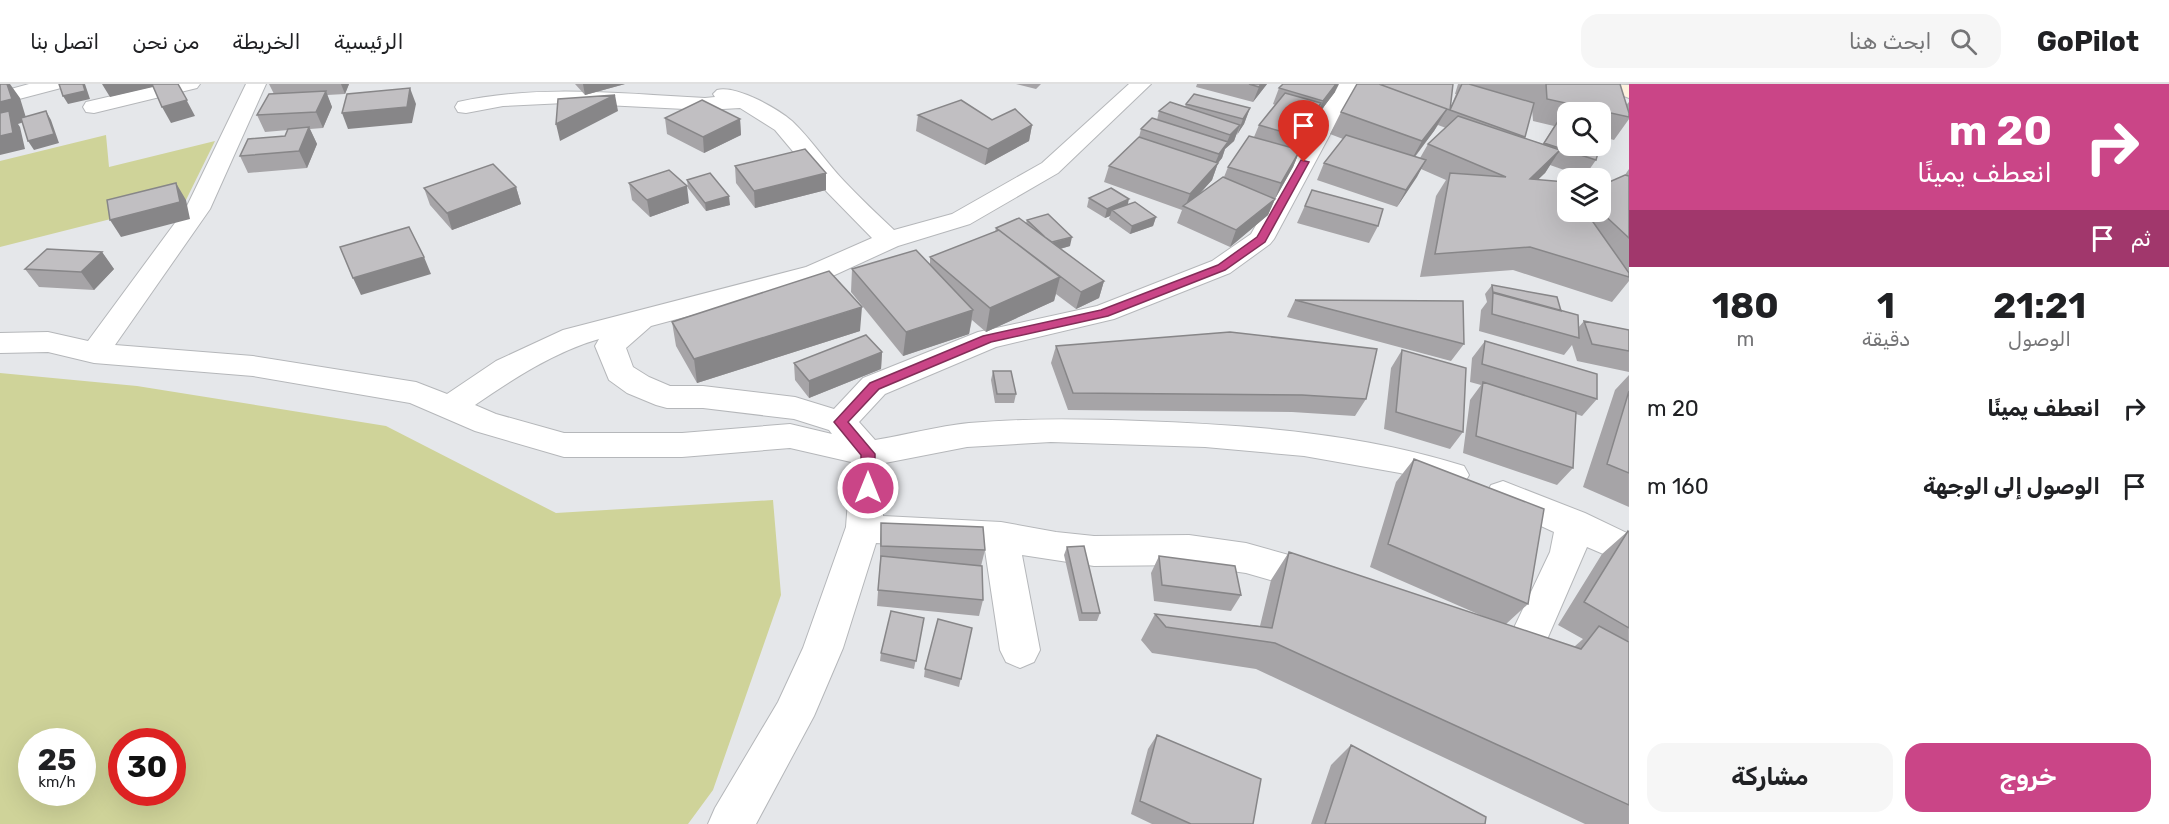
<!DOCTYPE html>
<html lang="ar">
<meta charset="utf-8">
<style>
:root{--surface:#fff;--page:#f6f6f6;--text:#202124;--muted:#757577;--line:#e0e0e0;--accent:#ca4587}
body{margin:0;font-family:Rubik,Vazirmatn,sans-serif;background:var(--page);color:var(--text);direction:rtl;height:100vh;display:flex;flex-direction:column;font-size:22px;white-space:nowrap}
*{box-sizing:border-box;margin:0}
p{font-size:20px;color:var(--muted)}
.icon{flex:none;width:33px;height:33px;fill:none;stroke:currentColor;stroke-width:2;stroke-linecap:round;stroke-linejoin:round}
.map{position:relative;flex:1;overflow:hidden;direction:ltr}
.panel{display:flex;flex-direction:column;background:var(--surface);width:540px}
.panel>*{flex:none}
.top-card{background:#ca4587;color:#fff;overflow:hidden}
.tools{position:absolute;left:1557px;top:18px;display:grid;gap:12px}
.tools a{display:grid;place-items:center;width:54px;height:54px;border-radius:12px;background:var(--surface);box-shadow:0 6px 24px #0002;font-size:30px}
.speed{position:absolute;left:18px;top:644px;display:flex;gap:12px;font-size:30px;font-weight:700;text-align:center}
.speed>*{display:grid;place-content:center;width:78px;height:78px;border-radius:50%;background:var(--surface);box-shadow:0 6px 24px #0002;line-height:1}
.speed small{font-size:15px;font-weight:400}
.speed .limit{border:9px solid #d22;background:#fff;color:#111}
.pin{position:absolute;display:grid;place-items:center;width:51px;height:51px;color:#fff;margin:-62px -26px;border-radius:50% 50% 50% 0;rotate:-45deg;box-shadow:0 0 6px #0007}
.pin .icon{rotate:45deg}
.me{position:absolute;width:66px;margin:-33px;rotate:0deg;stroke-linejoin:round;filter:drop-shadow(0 0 4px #0008)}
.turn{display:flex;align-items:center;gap:21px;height:126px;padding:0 18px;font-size:27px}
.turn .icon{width:78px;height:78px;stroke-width:2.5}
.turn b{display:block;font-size:42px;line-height:51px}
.then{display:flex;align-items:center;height:57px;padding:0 18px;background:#0003;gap:12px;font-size:22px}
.eta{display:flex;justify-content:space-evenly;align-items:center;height:102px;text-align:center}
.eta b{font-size:36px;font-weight:700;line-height:42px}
.cta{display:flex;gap:12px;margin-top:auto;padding:12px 18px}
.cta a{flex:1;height:69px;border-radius:18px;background:var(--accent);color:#fff;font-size:24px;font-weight:700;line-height:69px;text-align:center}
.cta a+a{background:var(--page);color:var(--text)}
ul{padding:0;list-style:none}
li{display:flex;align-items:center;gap:18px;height:78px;padding:0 18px}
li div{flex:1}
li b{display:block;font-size:22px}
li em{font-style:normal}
header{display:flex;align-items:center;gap:36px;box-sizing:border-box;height:84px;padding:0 30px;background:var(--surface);border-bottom:2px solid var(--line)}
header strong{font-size:28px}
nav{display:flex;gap:33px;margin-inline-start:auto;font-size:21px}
.search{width:420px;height:54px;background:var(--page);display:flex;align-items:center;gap:15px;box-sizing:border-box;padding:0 21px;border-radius:18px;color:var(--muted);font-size:22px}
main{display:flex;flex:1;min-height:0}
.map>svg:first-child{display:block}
.green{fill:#cfd399;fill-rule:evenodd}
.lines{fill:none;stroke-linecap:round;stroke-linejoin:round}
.street-casing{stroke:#b5b7ba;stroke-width:2}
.secondary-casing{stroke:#b5b7ba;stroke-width:2}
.street{fill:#fff;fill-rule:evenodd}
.secondary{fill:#fef1de;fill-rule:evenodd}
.wall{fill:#a6a4a7;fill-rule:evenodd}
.shaded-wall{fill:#878688}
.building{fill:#c1bfc2;stroke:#878688;stroke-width:1.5}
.route{fill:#ca4587;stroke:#832d58;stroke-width:1.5}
</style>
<header>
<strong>GoPilot</strong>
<div class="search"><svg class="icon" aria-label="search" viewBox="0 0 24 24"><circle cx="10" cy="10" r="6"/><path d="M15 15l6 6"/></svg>ابحث هنا</div>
<nav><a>الرئيسية</a><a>الخريطة</a><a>من نحن</a><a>اتصل بنا</a></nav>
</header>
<main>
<section class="panel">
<div class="top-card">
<div class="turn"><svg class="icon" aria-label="right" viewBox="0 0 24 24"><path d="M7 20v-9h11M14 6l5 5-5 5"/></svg><div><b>20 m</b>انعطف يمينًا</div></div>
<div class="then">ثم<svg class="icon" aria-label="arrive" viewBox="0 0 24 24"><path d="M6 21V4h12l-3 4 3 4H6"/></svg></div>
</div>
<div class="eta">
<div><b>21:21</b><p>الوصول</p></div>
<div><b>1</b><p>دقيقة</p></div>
<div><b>180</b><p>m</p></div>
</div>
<ul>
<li><svg class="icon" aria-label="right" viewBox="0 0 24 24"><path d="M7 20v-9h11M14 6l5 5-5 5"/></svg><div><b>انعطف يمينًا</b></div><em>20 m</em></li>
<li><svg class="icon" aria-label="arrive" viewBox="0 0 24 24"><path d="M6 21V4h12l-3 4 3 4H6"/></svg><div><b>الوصول إلى الوجهة</b></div><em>160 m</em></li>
</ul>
<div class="cta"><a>خروج</a><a>مشاركة</a></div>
</section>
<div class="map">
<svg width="1629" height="740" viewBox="0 0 1629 740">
<rect width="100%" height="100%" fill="#e5e7ea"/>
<path class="green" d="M106,51l3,32 106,-26 -29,59 -186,47v-86z
M0,289l137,13 249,40 170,87 217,-13 8,95 -68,195 -25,34h-688zM32,657h50v51h-50zM122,657h50v51h-50z"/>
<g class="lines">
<g class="street-casing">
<path id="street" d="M29,0h35l-3,4 -61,16v-12z
M164,0h36l-3,4 -103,25 -8,-1 -3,-5 3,-5z
M246,0h20l-56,125 -95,136 138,11 163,26 31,12 49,-33 67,-31 243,-63 66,-29 -45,-46 -52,-62 -35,-22 -35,2 -140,-7 -62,3 -37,7 -8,-1 -3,-5 3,-5c81,-18 165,-8 247,-4l10,-1 -2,-3 4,-4c19,-5 60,18 75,31 19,18 34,41 52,60 16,17 33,33 50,49l58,-16 90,-51 87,-79h22l-93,89 -88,51 -72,22 -72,33 -175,47 -25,22 7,19 16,10 21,9h33l92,11 39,12 29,-31 115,-46 119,-26 115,-45 39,-27 86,-150h20l-83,155 -4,5 -40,29 -116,46 -118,28 -111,47 -26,28 16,18c31,-5 63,-14 94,-17 57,-5 115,-4 172,-2 109,4 219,12 323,45l5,9 -5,9 -12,4 -52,-15 -96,-17 -99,-9 -154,-5 -84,5 -82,16 -2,53 118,6 55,10 38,4 95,-1 57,8 89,25 6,11 -6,11 -13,5 -76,-22 -57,-8 -95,1 -72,-11 18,95 -6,12 -14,6 -14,-6 -6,-12 -15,-100 -109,-7 -33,105 -29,68 -58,108h-48l7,-16 63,-106 25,-54 43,-121 5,-65 -61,-14 -108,9h-118l-89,-26 -65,-28 -157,-27 -159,-13 -46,-11 -48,1v-20l48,-1 40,9 98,-133zM599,255l-4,7 14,34 18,13 29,12 11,3h36l91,11 35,11 3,4 -42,-10 -108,9h-118l-68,-19 -21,-9c38,-26 79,-53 124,-66z
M1503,397l82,32 44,21v31l-42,-18 -48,111 -33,11 -24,-10 -6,-12 6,-12 14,-5 10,3 6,-1 38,-80 4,-20 -63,-29 -5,-9 5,-9z"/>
</g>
<g class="secondary-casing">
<path id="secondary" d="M1599,0l30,1v13l-27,-10z"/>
</g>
<use href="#street" class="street"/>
<use href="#secondary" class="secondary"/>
</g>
<path class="wall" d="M269,0h80l-4,10 -18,1 5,12 -9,21 -13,1 7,15 -10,24 -59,5 -8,-17 45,-20 3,-6 -23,2 -8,-17 17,-21z
M575,0h50l-40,11z
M1016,0h25l-5,5z
M1197,0h70l-14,18 -57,-15z
M1458,0h162l6,21 3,-3v17l-15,21 -11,-3 -3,8v-33h-32v34l28,14 -12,17 -34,-12 -5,8 -7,6 30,33h32l29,-43v103h-1l1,1v8l-17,21 -99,-32 -93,7 16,-81 10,-16 -25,-11 -24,38 -80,-27 7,-17 19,-24 -13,-5 11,-22 110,-6 5,-12h-1zM1532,24l1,13 21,5 -11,18 -19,-6zM1438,41l8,3 -18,16 -8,14 -5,-1 19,-26z
M1279,4l56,4 -19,25h-1l-22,31 7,2 -7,17 -18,32 -7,16 -38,32 -53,-24 5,-13 -78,-28 5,-16 30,-29 2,-8 16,-9 2,-9 26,-4 1,-3 64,4 -6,16 -8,11 -2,6 -9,8 -3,9 -4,5 -6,17 -14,15 26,-18 4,-10 26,-30 5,-12 16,-20 -2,-1z
M918,31l74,5 40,5 -3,16 -44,24 -69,-34z
M665,34l75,1 1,16 -37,18 -37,-19z
M735,82l91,24 -71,18 -19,-25z
M687,96l43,25 -24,6 -18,-23z
M629,99l60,20 -39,14 -18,-17z
M516,103l5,17 -69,26 -22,-25 -6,-17z
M1312,106l66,36 -9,17 -72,-20z
M1089,114l39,7 28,12 -3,9 -23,8 -21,-15 1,-3 -5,2 -18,-11z
M1027,136l43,26 -10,3 44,32 -5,17 -23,11 -20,-15 -2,7 -68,31 -14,-12 -3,14 -66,22 -52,-64 1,-23 78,-5v-7l65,-25 1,-4 30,-5z
M102,168l12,17 -20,21 -55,-3 -14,-18z
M1492,201l69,26 17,17 6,-7 45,9v42l-52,-11 -5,-16 -8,10 -85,-24 2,-21 6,-8 -2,-8z
M1295,216l169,44 -13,17 -164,-44z
M672,238l188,9 -163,52 -21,-37z
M1485,257l112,58 -15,17 -6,-2 -3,54 -16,17 -94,-32 7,-53 11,-15 -11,-3 2,-24z
M1056,262l310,53 -11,17 -63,-4 -224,-2 -17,-47z
M1402,266l61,82 -13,17 -66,-20 7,-61z
M882,268l-1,17 -72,29 -14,-18 -1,-17z
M993,287l23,23 -2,9h-19l-4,-23z
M1629,291v132l-46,-20 32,-97z
M1414,375l114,145 -22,20 68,23 9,-8 -25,-14 44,-71 26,-23 1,1v292h-44l-329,-155 -104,-16 -11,-13 14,-26 105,12 11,-46 18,-28 198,66 -117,-51 26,-85z
M881,439l104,27 -4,16 2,34 -4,16 -102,-10 3,-44v-22z
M1067,463l33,66 -3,8h-18l-15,-66z
M1159,472l82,39 -10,16 -77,-10 -3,-28z
M924,534l-10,51 -34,-8 1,-8z
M972,544l-13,59 -35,-10 1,-8z
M1157,651l96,89h-101l-21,-10 17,-65z
M1351,661l134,79h-174l20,-59z"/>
<path class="shaded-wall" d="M7,0h3l10,14 7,23 -9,3 2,3 5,22 -25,6v-53z
M83,0h2l5,15 -22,5 -5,-8z
M102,0h64l-56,13z
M178,0l17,32 -24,7 -9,-16z
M341,0h8l-4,10z
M583,0h42l-40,11z
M1261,0h6l-14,18 6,-15z
M1336,0h3l-4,8 -19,25 7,-16z
M410,4l6,16 -4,19 -64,6 -6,-16z
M326,7l6,16 -9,21 -7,-16z
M615,11l3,16 -58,30 -4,-17z
M1321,19l-7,16 -24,33 7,-16z
M1250,24l-6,16 -7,11 6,-16z
M1447,25l-13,22 -25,33 13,-23z
M46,27l5,9 8,23 -25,7 -6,-9z
M740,35l1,16 -37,18 -1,-16z
M1032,41l-3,16 -44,24 3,-16z
M1240,41l-6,16 -9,8 -3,9 -4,5 -6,17 -25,28 -2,-1 5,-13 23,-26 6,-14 7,-10 4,-9z
M309,43l8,17 -10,24 -8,-17z
M1300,66l-7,17 -18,32 -7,16 -38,32 6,-17 39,-31 6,-16z
M1560,66l-15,23 -30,29 15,-23z
M1426,76l-9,17 -20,30 9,-17z
M826,89v17l-71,18 -1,-17z
M176,99l10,17 4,19 -69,18 -11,-17z
M687,102l2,17 -39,14 -3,-17z
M516,103l5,17 -69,26 -5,-17z
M729,112l1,9 -24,6 -1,-8z
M1129,115l-2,9 -15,2 -2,6 -5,2 2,-9z
M1156,133l-3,9 -23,8 2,-8z
M1072,153l-2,9 -21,6 2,-9z
M102,168l12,17 -20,21 -13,-18z
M424,173l7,17 -70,21 -8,-17z
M1060,193l-6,24 -68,31 4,-24z
M1104,197l-5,17 -23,11 5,-17z
M862,223l-2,24 -163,52 -3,-24z
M973,226l-4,24 -66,22 3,-24z
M882,268l-1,17 -72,29v-17z"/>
<path class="building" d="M0,0h7l5,15 -12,3z
M59,0h24l2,7 -22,5z
M152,0h26l9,16 -25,7z
M1249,0h12l-2,3z
M1283,0h53l-13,17 -44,-13z
M1357,0h22l68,25 -25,32 -81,-29z
M1379,0h74l-3,26 -3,-1z
M1462,0h7l65,19 -9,34 -75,-27z
M1546,0h74l9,29v4l-82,-18z
M410,4l-3,19 -65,6 5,-19z
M326,7l-10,21 -59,3 12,-21z
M1285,9l36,10 -24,33 -38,-11z
M1194,10l56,14 -7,11 -57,-15z
M615,11l-59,29 2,-25z
M702,16l38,19 -37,18 -38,-19z
M961,16l31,20 23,-11 17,16 -44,24 -70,-34z
M1170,18l70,23 -10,10 -71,-24z
M9,27l4,22 -13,3v-23z
M46,27l8,23 -26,7 -7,-23z
M1458,32l102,34 -30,29 36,3 2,2v28h18l43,61v4l-99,-30 -95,7 15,-81 56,4 -78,-33z
M1152,34l76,24 -9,12 -78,-25z
M1560,34l8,2v26h32l-4,14 -52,-17z
M309,43l-10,24 -59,5 8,-17 37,-3 3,-7z
M1600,45l5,2 -5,14z
M1346,51l80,25 -20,30 -82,-27z
M1249,52l51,14 -19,33 -53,-16z
M1139,53l79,26 -28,31 -81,-28z
M805,65l21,24 -72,18 -19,-25z
M493,80l23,23 -69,26 -23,-25z
M669,86l18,16 -40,14 -18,-17z
M710,89l19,23 -24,7 -18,-23z
M1625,91l4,1v62l-29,-27v-25z
M1223,93l52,22 -39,31 -53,-24z
M176,99l4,19 -70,18 -3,-20z
M1111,104l18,11 -22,10 -18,-11z
M1312,106l71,19 -5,17 -73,-20z
M1135,118l21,15 -24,9 -20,-16z
M1048,130l24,23 -20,5 -7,-5 -18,-17z
M1019,134l85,63 -23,11 -85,-64z
M409,143l15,30 -71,21 -13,-31z
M999,146l61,47 -70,31 -60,-51z
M47,165l55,3 -21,20 -56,-3z
M916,166l57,60 -67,22 -54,-63z
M829,187l33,36 -168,52 -22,-37z
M1492,201l65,12 4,14 -68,-18z
M1493,208l85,23 1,23 -87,-24z
M1295,216l168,1 1,43z
M1584,237l45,9v21l-37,-7z
M1230,248l147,17 -11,50 -64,-4 -229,-2 -17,-47z
M866,251l16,17 -73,29 -15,-18z
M1485,257l112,33v25l-115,-35z
M1402,266l64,18 -3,64 -67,-20z
M993,287h18l5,23h-19z
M1483,298l93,30 -3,56 -97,-32z
M1629,307v82l-22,-9z
M1414,375l130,50 -16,95 -140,-60z
M881,439l102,4 2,23 -104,-4z
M1628,447l1,1v96l-45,-26z
M1084,462l16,67h-18l-15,-66z
M1289,468l292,97 18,-23 30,16v163l-354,-162 -109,-16 -11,-13 117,14z
M881,472l101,10 1,34 -105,-10z
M1159,472l76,10 6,29 -79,-10z
M891,527l33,7 -8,43 -35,-8z
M938,535l34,9 -11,51 -36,-10z
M1157,651l104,44 -8,45h-62l-51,-23z
M1351,661l135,72 -1,7h-160z"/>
<path class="route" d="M1301,76l8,2 -44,80 -40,28 -117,46 -117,26 -112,47 -31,33 27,32v34l-2,4h-10l-2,-4v-33l-27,-33 36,-39 113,-47 118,-26 117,-45 39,-28z"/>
</svg>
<div class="tools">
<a><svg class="icon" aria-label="search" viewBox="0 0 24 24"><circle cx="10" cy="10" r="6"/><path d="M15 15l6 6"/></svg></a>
<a><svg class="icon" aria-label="layers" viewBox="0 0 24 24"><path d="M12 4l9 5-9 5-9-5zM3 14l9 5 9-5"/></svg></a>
</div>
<div class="speed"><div>25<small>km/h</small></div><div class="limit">30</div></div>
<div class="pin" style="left:1304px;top:78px;background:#d93025"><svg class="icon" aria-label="arrive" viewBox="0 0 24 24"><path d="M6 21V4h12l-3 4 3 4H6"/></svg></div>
<svg class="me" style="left:868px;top:404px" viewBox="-20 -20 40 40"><circle r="17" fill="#ca4587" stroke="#fff" stroke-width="3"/><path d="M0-11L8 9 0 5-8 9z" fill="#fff"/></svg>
</div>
</main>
